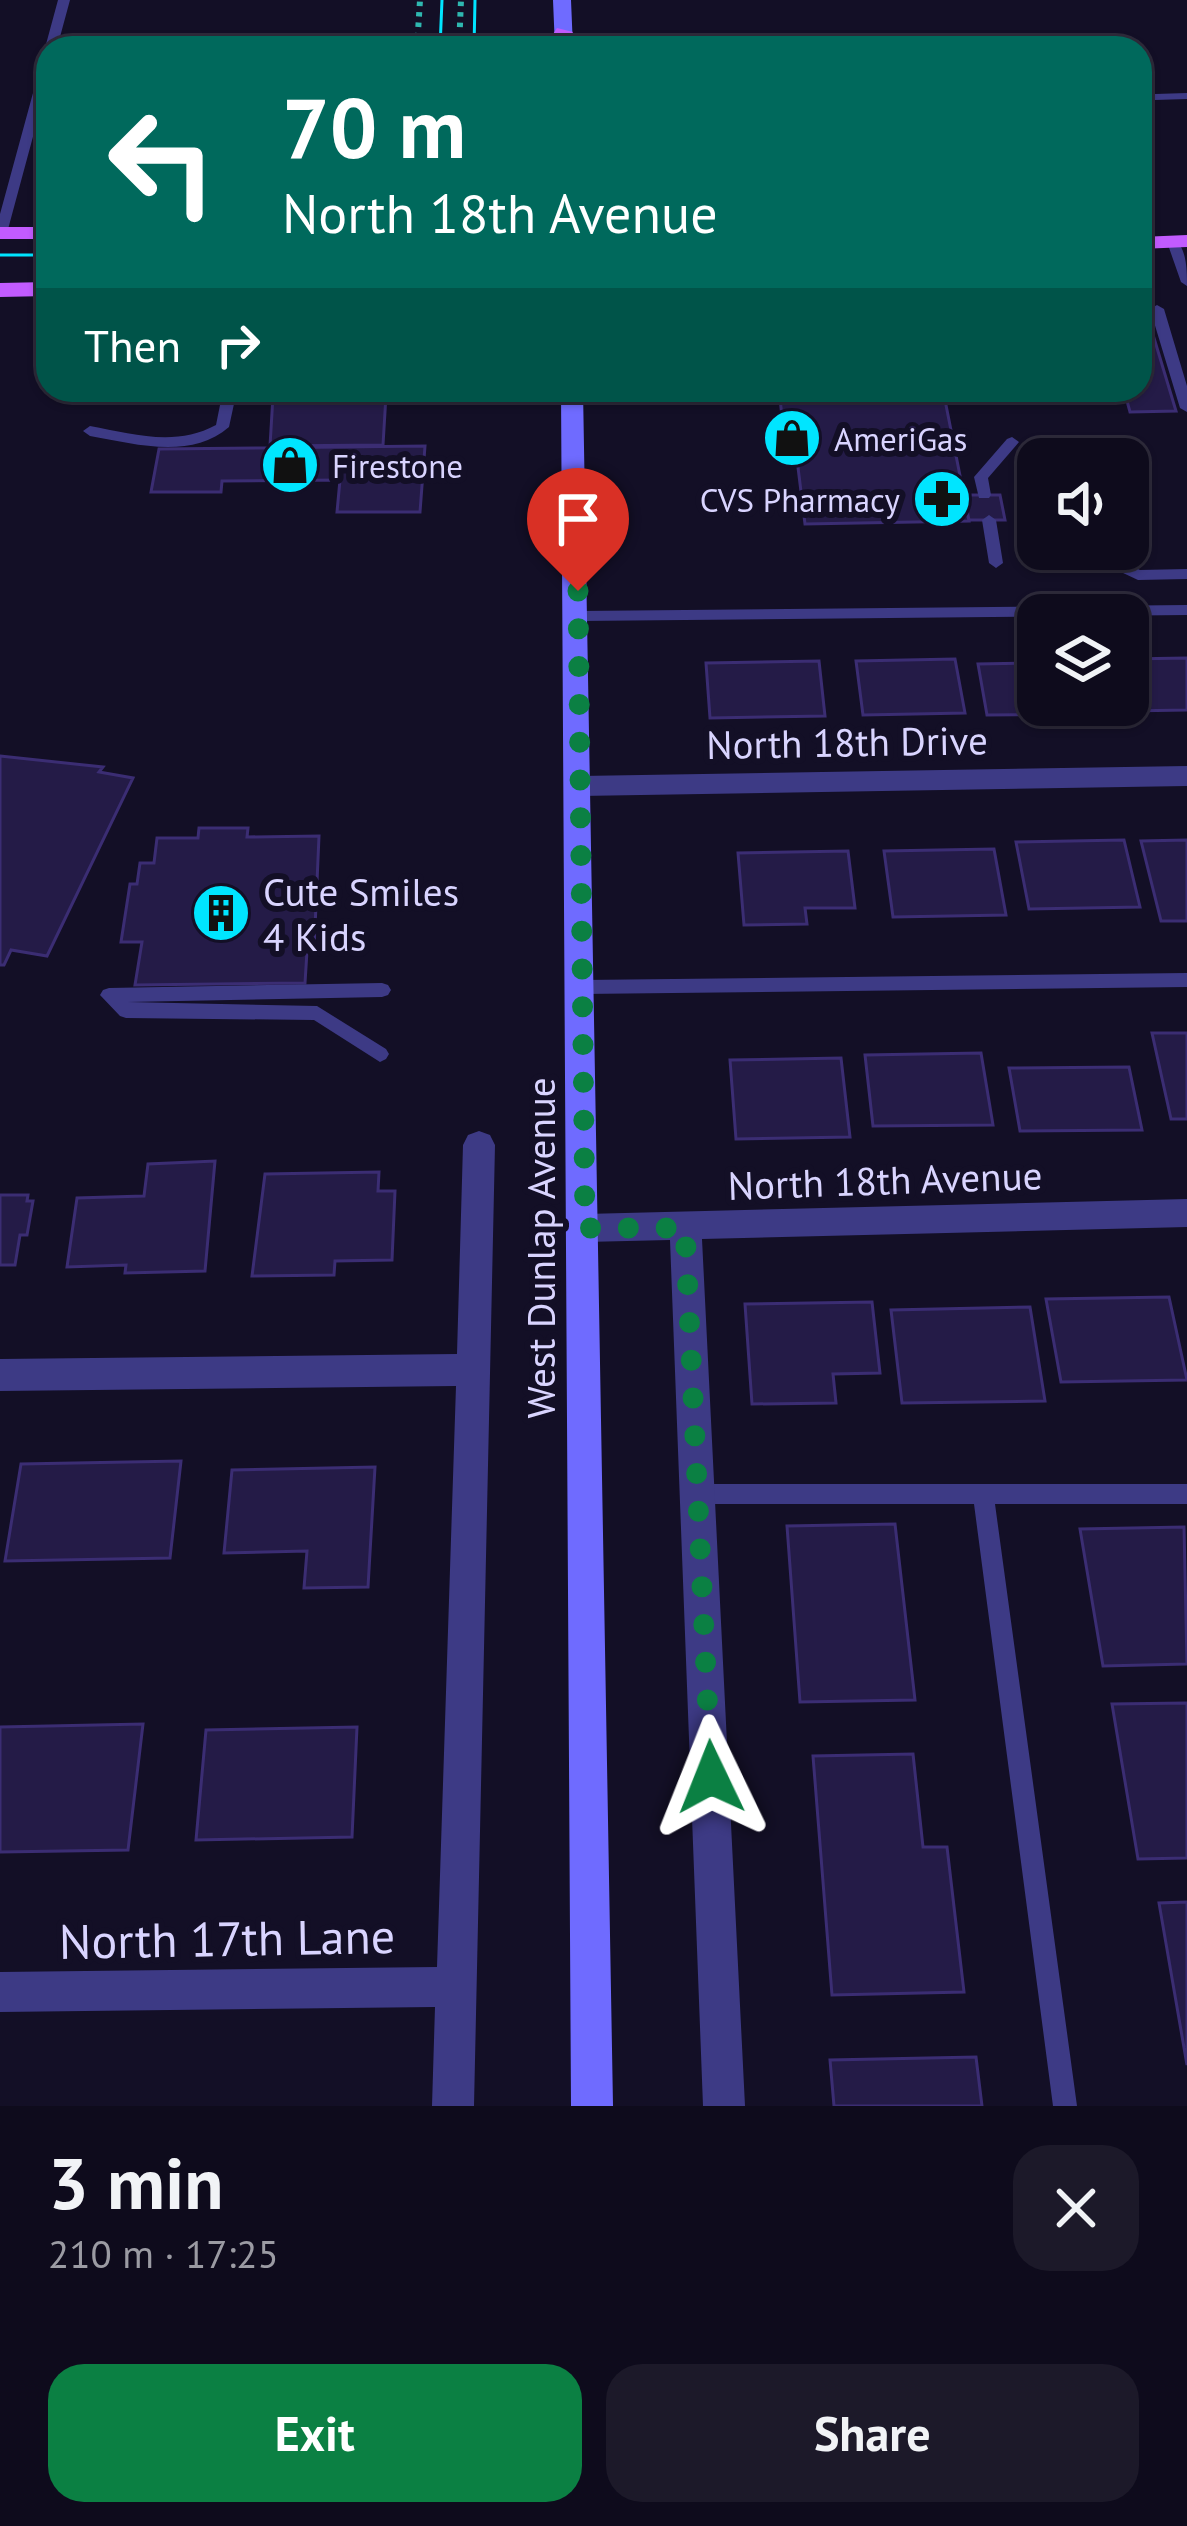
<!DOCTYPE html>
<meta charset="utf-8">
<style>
:root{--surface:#0e0b1c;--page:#1c1929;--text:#f1f3f6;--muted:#9b9ba3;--line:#2e2b3b;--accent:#0b8043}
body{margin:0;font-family:"PT Sans",sans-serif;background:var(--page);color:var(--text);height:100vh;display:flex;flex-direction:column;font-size:45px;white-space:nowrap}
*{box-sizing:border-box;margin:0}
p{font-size:39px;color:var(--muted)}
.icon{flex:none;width:66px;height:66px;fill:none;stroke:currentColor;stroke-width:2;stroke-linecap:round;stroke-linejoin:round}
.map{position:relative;height:2106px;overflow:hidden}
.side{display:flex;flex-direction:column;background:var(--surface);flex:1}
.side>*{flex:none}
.banner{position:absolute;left:36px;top:36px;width:1116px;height:366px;border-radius:36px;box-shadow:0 3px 9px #0004,0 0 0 3px var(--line);background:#00695c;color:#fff;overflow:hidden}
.fabs{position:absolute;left:1017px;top:438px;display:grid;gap:24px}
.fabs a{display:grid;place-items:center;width:132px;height:132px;border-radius:24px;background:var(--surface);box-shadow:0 3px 9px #0004,0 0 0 3px var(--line);font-size:60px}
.pin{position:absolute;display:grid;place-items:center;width:102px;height:102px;color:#fff;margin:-123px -51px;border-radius:50% 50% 50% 0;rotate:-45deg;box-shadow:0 0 12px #0007}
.pin .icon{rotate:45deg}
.me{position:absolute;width:132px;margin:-66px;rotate:358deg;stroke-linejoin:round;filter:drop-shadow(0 0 9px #0008)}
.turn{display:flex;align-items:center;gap:42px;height:252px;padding:0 48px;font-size:54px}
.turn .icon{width:156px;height:156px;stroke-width:2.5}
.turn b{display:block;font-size:84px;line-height:102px}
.then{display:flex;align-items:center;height:114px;padding:0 48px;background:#0003;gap:24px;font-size:45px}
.round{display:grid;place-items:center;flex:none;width:126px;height:126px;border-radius:36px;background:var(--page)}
.headline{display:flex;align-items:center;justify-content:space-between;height:204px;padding:0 48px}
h1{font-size:72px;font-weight:600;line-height:90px}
.action{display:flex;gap:24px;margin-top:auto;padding:24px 48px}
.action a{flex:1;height:138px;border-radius:36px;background:var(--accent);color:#fff;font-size:48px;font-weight:600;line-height:138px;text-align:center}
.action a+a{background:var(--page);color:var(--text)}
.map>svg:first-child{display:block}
.building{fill:#241b47;stroke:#3b2d73;stroke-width:3}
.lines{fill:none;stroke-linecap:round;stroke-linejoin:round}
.path{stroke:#2fb8b0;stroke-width:6;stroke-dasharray:4.5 6;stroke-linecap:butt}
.service{fill:#3d3a85;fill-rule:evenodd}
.minor{fill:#3d3a85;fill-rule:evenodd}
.secondary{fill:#6f6bff;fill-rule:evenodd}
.primary{fill:#c25bff;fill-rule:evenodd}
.tram{stroke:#00e5ff;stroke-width:3}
.route{stroke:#0b8043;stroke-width:21;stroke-dasharray:0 37.8}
.labels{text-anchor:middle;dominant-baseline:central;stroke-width:12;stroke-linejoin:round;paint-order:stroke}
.far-poi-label{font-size:33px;fill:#d9d4ff;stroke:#130f26;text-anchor:start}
.street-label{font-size:39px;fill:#d9d4ff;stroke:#130f26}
.poi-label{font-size:39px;fill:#d9d4ff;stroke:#130f26;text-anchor:start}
.near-street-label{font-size:48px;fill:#d9d4ff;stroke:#130f26}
</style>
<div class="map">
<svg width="1187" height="2106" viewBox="0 0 1187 2106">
<rect width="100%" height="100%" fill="#130f26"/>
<path class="building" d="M1140,328h11l25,83 -46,1 -6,-22h16z
M779,390h164l26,131 -164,3 -10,-81h-10z
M386,395l-3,50 -113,1 3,-50z
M425,446l-5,66h-83l3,-32 -118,1 -1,11h-70l8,-43z
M964,495h36l5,25h-36z
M1187,658v52l-59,1v-52z
M955,659l10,54 -102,2 -7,-54z
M819,661l6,55 -115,2 -4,-55z
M1038,663v42h64l2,9 -117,1 -9,-51z
M0,756l103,11 -4,5 34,6 -86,178 -36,-6 -7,15h-4z
M199,828h49l-1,9 72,-1 -5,115h-7l-2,32 -170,2 7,-43h-21l9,-58h7l3,-21h14l3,-25h41z
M1124,840l16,67 -111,2 -13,-67z
M1187,840v81h-26l-20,-80z
M994,849l12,66 -113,2 -9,-66z
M848,851l7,57h-50l2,16 -63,1 -6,-72z
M1152,1033h35v86h-16z
M981,1053l12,72 -120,1 -8,-71z
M841,1058l9,79 -114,2 -6,-79z
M1129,1067l13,63 -122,1 -11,-63z
M215,1161l-10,110 -80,2 1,-8 -59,2 10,-69 67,-2 4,-32z
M379,1172l-1,19h17l-3,69 -57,1 -1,14 -82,1 13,-102z
M0,1195h28l-1,6h6l-6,34h-7l-5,30h-15z
M1169,1297l18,83 -126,2 -15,-83z
M872,1302l8,71 -47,1 3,29 -84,1 -7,-100z
M1030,1307l15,94 -143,2 -11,-93z
M181,1461l-11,97 -165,3 16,-97z
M375,1467l-7,120 -64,1 3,-37 -83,2 8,-83z
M895,1524l20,176 -115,2 -13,-176z
M1184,1527l3,137 -84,2 -23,-137z
M1187,1703v155l-49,1 -26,-155z
M143,1724l-15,126 -128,2v-125z
M357,1727l-5,110 -156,3 10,-110z
M913,1754l10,93h24l17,145 -132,3 -19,-239z
M1187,1902v163l-28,-162z
M976,2057l6,49h-148l-4,-46z"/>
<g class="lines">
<path class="path" d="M417,48l3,-48
M459,48l2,-48"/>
<path class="service" d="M58,0h12l-13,48h-9v3l-3,-3z
M48,57v24l-41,152 -7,4v-23l42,-154z
M1187,93v6l-32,1 -6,-3 6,-3z
M1173,238c14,9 14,32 14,48l-6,-4 -14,-40z
M1157,305l7,4 23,77v26l-7,-4 -30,-99z
M223,390h14l-8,37c-38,33 -94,17 -139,9l-7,-5 7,-5c42,8 86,21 126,-1z
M1012,437l7,5 -31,36 3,17 -2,3h-10l-5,-21 33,-38z
M989,515l7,5 7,43 -7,5 -7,-5 -7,-43z
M1111,556l29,14 47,-1v10l-49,1 -32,-15v-8z
M1187,605v10l-608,6 -8,-5 8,-5z
M1187,973v14l-605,7 -6,-2 -3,-5 3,-5 6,-2z
M382,983l6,2 3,5 -3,5 -6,2 -254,5 189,4 69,43 3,5 -3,5 -6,3 -66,-42 -188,-2 -6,-2 -20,-21 3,-5 6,-2z
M699,1484h488v20h-192l82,602h-24l-79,-602h-275l-7,-3 -3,-7 3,-7z"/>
<path class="minor" d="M1187,766v20l-607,10 -14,-10 14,-10z
M479,1131l11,4 5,10 -21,961h-42l3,-99 -435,5v-40l437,-5 19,-581 -456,5v-32l457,-5 6,-209 5,-10z
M1187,1199v28l-485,12 43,867h-42l-33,-866 -85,2 -11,-4 -5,-10 5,-10 11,-4z"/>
<path class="secondary" d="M553,0h18l2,48h-18z
M561,390h22l30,1716h-42z"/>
<path class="primary" d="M557,28l16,4 -11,16h-18z
M0,227h48v12h-48z
M1187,235v12l-47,2v-12z
M48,282v14l-48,1v-14z"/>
<path class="tram" d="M440,48l2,-48
M474,48l1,-48
M0,255h48"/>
</g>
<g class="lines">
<path class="route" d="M578,591l7,637h100l26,549"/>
</g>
<defs>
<g id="shop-disc" transform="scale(3)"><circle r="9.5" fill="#00e5ff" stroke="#130f26"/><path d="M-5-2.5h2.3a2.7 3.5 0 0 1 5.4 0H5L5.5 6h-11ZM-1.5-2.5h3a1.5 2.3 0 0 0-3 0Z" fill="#111"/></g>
<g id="pharmacy-disc" transform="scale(3)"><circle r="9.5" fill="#00e5ff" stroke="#130f26"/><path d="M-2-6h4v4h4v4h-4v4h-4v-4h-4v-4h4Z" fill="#111"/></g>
<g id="building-disc" transform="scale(3)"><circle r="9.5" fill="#00e5ff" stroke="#130f26"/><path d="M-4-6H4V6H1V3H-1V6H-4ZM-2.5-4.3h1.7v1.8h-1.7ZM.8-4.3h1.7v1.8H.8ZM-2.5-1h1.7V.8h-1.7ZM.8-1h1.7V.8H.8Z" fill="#111"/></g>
</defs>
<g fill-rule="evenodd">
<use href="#shop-disc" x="792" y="438"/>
<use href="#shop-disc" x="290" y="465"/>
<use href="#pharmacy-disc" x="942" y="499"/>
<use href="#building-disc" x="221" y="913"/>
</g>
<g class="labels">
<g class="far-poi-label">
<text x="834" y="438">AmeriGas</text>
<text x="332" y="465">Firestone</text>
<text x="900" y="499" text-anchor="end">CVS Pharmacy</text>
</g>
<g class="street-label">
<text transform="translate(847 742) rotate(-1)">North 18th Drive</text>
<text transform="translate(885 1180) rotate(-2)">North 18th Avenue</text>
<text transform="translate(540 1248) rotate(-90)">West Dunlap Avenue</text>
</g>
<g class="poi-label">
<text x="263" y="891">Cute Smiles<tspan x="263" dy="45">4 Kids</tspan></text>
</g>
<g class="near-street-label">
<text transform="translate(227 1938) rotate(-1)">North 17th Lane</text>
</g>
</g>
</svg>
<div class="fabs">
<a><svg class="icon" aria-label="sound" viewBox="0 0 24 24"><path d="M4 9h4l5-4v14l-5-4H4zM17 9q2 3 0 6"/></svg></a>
<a><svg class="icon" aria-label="layers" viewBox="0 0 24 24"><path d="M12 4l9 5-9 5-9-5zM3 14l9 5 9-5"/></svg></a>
</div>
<div class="pin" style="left:578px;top:591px;background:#d93025"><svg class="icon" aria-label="arrive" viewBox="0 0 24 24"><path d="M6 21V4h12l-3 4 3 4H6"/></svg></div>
<svg class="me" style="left:711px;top:1777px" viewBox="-20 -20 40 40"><path d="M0-17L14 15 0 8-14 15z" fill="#0b8043" stroke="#fff" stroke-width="4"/></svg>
<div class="banner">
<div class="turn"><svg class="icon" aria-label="left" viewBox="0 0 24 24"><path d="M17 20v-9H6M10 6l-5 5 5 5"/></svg><div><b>70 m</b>North 18th Avenue</div></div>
<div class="then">Then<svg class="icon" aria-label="right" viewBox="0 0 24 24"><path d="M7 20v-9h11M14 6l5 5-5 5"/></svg></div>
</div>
</div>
<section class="side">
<div class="headline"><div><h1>3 min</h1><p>210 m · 17:25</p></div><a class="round"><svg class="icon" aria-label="close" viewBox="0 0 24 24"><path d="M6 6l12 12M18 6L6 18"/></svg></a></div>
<div class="action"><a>Exit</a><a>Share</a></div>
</section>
